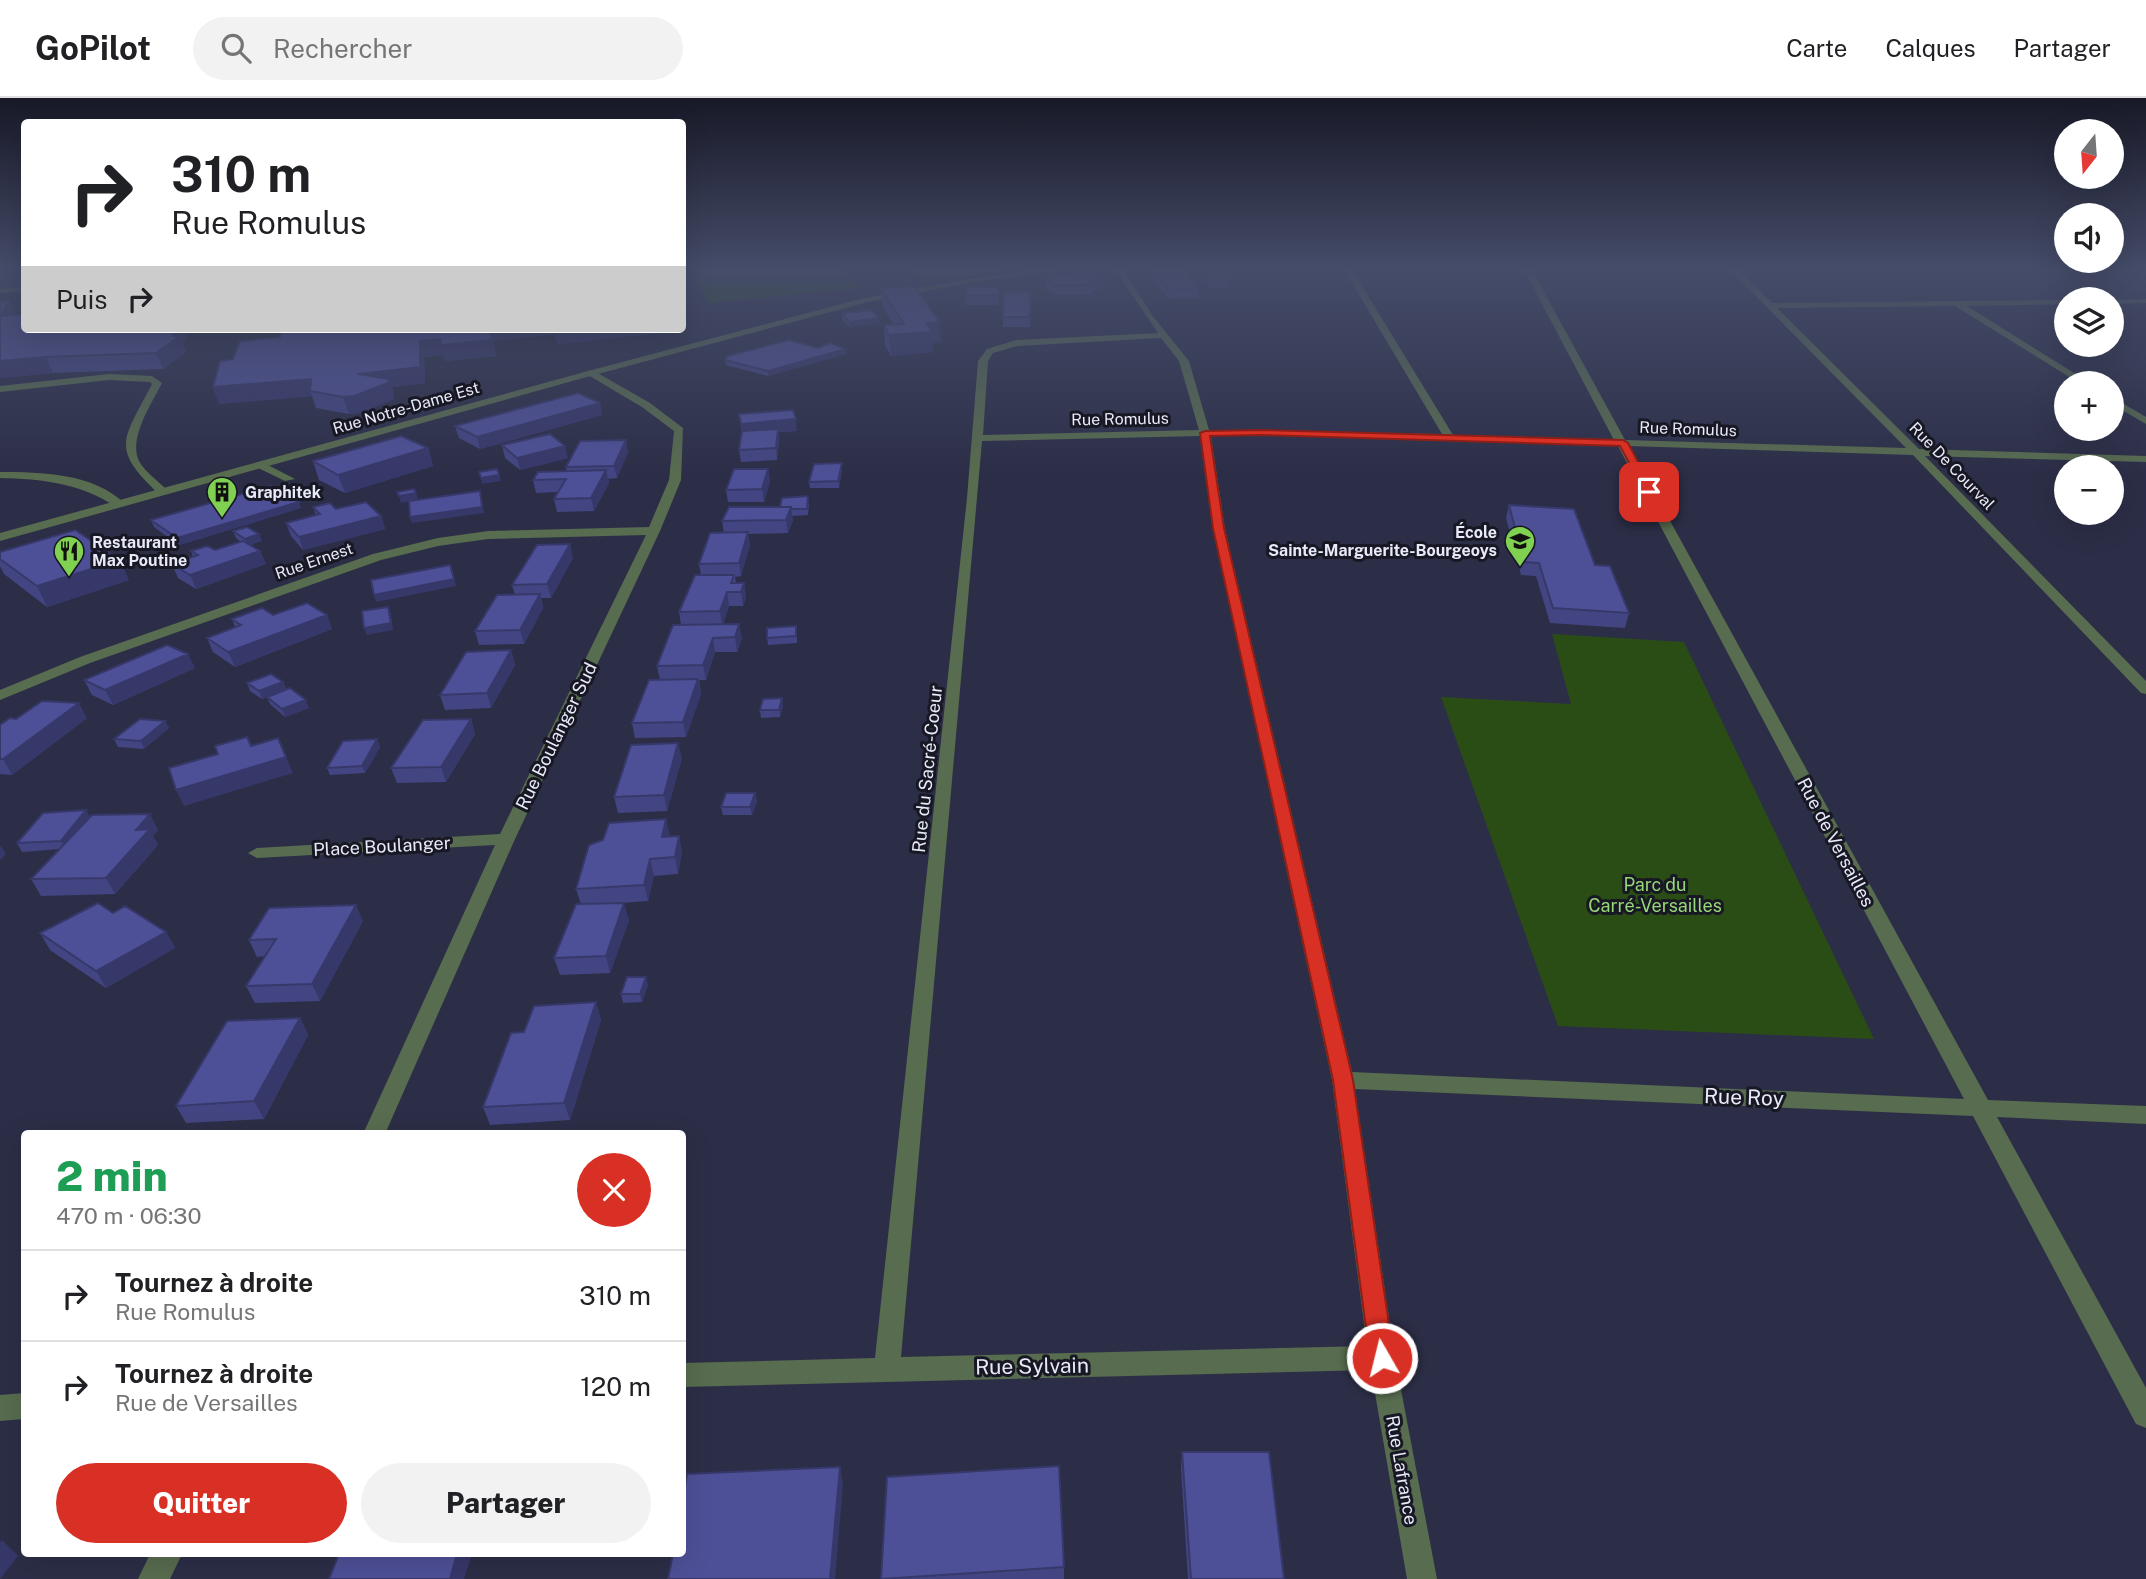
<!DOCTYPE html>
<html lang="fr">
<meta charset="utf-8">
<style>
:root{--surface:#fff;--page:#f2f2f2;--text:#202124;--muted:#757577;--line:#e0e0e0;--accent:#d93025}
body{margin:0;font-family:"Public Sans",sans-serif;background:var(--page);color:var(--text);height:100vh;display:flex;flex-direction:column;font-size:26px;white-space:nowrap}
*{box-sizing:border-box;margin:0}
p{font-size:23px;color:var(--muted)}
.icon{flex:none;width:38px;height:38px;fill:none;stroke:currentColor;stroke-width:2;stroke-linecap:round;stroke-linejoin:round}
.map{position:relative;flex:1;overflow:hidden}
.side{position:absolute;left:21px;top:1032px;width:665px;height:427px;display:flex;flex-direction:column;background:var(--surface);border-radius:7px;box-shadow:0 7px 28px #0002}
.side>*{flex:none}
.hud{position:absolute;left:21px;top:21px;width:665px;height:214px;border-radius:7px;box-shadow:0 7px 28px #0002;background:#fff;color:var(--text);overflow:hidden}
.needle{width:46px;rotate:197deg}
.controls{position:absolute;left:2054px;top:21px;display:grid;gap:14px}
.controls a{display:grid;place-items:center;width:70px;height:70px;border-radius:50%;background:var(--surface);box-shadow:0 7px 28px #0002;font-size:35px}
.pin{position:absolute;display:grid;place-items:center;width:60px;height:60px;color:#fff;margin:-30px;border-radius:14px;box-shadow:0 4px 10px #0006}
.me{position:absolute;width:77px;margin:-38px;rotate:352deg;stroke-linejoin:round;filter:drop-shadow(0 0 5px #0008)}
.turn{display:flex;align-items:center;gap:24px;height:147px;padding:0 35px;font-size:32px}
.turn .icon{width:91px;height:91px;stroke-width:2.5}
.turn b{display:block;font-size:49px;line-height:60px}
.then{display:flex;align-items:center;height:66px;padding:0 35px;background:#0003;gap:14px;font-size:26px}
.round{display:grid;place-items:center;flex:none;width:74px;height:74px;border-radius:37px;background:var(--page)}
.headline{display:flex;align-items:center;justify-content:space-between;height:119px;padding:0 35px}
h1{font-size:42px;font-weight:800;line-height:52px;color:#1e9e55}
.cta{display:flex;gap:14px;margin-top:auto;padding:14px 35px}
.cta a{flex:1;height:80px;border-radius:42px;background:var(--accent);color:#fff;font-size:28px;font-weight:800;line-height:80px;text-align:center}
.cta a+a{background:var(--page);color:var(--text)}
ul{padding:0;list-style:none}
li{display:flex;align-items:center;gap:21px;height:91px;padding:0 35px;border-top:2px solid var(--line)}
li div{flex:1}
li b{display:block;font-size:26px}
li em{font-style:normal}
header{display:flex;align-items:center;gap:42px;box-sizing:border-box;height:98px;padding:0 35px;background:var(--surface);border-bottom:2px solid var(--line)}
header strong{font-size:33px}
nav{display:flex;gap:38px;margin-inline-start:auto;font-size:24px}
.search{width:490px;height:63px;background:var(--page);display:flex;align-items:center;gap:18px;box-sizing:border-box;padding:0 24px;border-radius:38px;color:var(--muted);font-size:26px}
.map>svg:first-child{display:block}
.green{fill:#2a4d16}
.lines{fill:none;stroke-linecap:round;stroke-linejoin:round}
.service{fill:#586c4f;fill-rule:evenodd}
.minor{fill:#586c4f;fill-rule:evenodd}
.tertiary{fill:#586c4f;fill-rule:evenodd}
.wall{fill:#434582}
.shaded-wall{fill:#37386a}
.building{fill:#4e5097;stroke:#37386a;stroke-width:2}
.route{fill:#d93025;stroke:#8d1f18;stroke-width:2}
.labels{text-anchor:middle;dominant-baseline:central;stroke-width:6;stroke-linejoin:round;paint-order:stroke}
.far-street-label{font-size:16px;fill:#e8eafa;stroke:#171823}
.far-poi-label{font-size:16px;font-weight:bold;fill:#e8eafa;stroke:#171823;text-anchor:start}
.street-label{font-size:18px;fill:#e8eafa;stroke:#171823}
.park-label{font-size:18px;fill:#97d777;stroke:#171823}
.near-street-label{font-size:21px;fill:#e8eafa;stroke:#171823}
</style>
<header>
<strong>GoPilot</strong>
<div class="search"><svg class="icon" aria-label="search" viewBox="0 0 24 24"><circle cx="10" cy="10" r="6"/><path d="M15 15l6 6"/></svg>Rechercher</div>
<nav><a>Carte</a><a>Calques</a><a>Partager</a></nav>
</header>
<div class="map">
<svg width="2146" height="1481" viewBox="0 0 2146 1481">
<rect width="100%" height="100%" fill="#2c2e47"/>
<path class="green" d="M689,170h155l18,20 -154,15z
M905,170h123l-96,14h-11z
M1552,536l132,8 190,397 -316,-13 -117,-329 130,7z"/>
<g class="lines">
<path class="service" d="M24,189v4l-24,2v-4z
M109,276l43,2 10,7c-10,20 -34,55 -23,78 6,11 18,19 27,28v4h-8c-49,-46 -34,-54 -6,-109l-2,-2 -41,-2 -109,12v-6z
M256,365h8l31,16 -10,2 -29,-14z
M0,374c41,0 94,1 125,32l-10,2c-36,-23 -73,-27 -115,-28z"/>
<path class="minor" d="M1114,170h8l30,47 37,46 20,69 233,4 -99,-166h8l102,167 161,5 -91,-172h8l94,172 281,8 -178,-180h9l35,35 295,-3v4l-100,2 123,77h-11l-124,-77 -178,2 142,141 227,7v6l-221,-6 221,225v13l-5,-1 -228,-238 -284,-9 359,654 158,6v18l-149,-7 149,271v40l-10,-4 -163,-308 -618,-27 40,269 42,221h-30l-36,-209 -689,17v-24l193,-5 92,-860 11,-137 9,-12 29,-9 142,-7zM1161,240l18,23 20,69 -216,5 5,-74 5,-8 24,-7zM1262,337l356,11 346,653 -612,-27 -127,-543 -14,-93zM1200,338l13,93 119,551 35,266 -466,11 81,-916z
M2146,201v4l-34,1v-4z
M588,273h6l56,32 33,25 -2,52 -21,51 -145,308 -130,295h-22l132,-289 -238,13 -9,-5 9,-5 243,-14 146,-299 -158,4 -50,7 -57,14 -291,103 -90,37v-10l80,-33 293,-103 65,-16 50,-7 161,-4 20,-47 5,-49 -32,-24 -54,-32z
M2112,299l34,20v7l-34,-20z
M24,1295v26l-24,2v-26z
M150,1456h32l-12,25h-32z"/>
<path class="tertiary" d="M1048,170h25l-98,14 -107,20 -274,73 -594,166v-8l588,-162 276,-73 111,-20z"/>
</g>
<path class="wall" d="M1148,170h34l17,20 -1,10 -30,1 -20,-27z
M1207,173l22,7 -1,9h-20l-2,-6z
M1093,174l9,18h-9v4l-39,1 -8,-7v-13z
M998,189l1,18h-34v-10z
M881,190l60,54 -9,1 1,9 -42,4 -6,-10 -1,-21h10l-11,-18z
M1031,194l-1,35h-27v-10z
M0,204l16,12 167,30 3,8 -23,17 -110,4 -53,5z
M842,215l37,10 -29,4 -8,-8z
M283,231h376v4l-101,11 -3,-10 -62,7 3,15 -51,5 -2,-6 -19,2 1,26 -33,4 2,9v3l-34,14 -11,1 -33,-6 -4,-12 -93,8 -6,-17 20,-28 47,-22z
M818,250l28,1v5l-78,22 -42,-11 -1,-5z
M600,305l2,12 -122,34 -21,-11 -4,-12z
M739,316l58,17 -19,1 1,9 -2,19 -36,2 -2,-12 3,-18z
M502,347l66,13 -48,12 -15,-12z
M428,350l5,18 -88,27 -26,-13 -6,-19z
M628,354l-11,26 -9,1 1,4 -15,28 -37,1 -3,-13 5,-7 -23,1 -3,-13 34,-8 -1,-5z
M842,365v7l-3,18h-29l-1,-6z
M768,371l2,12 -6,21h-36l-2,-12z
M809,405l-1,12 -16,1 1,4 -5,13 -40,1 2,11 -9,31 -6,1 1,6h8l2,14 -3,9h-14l-6,18 19,14 -5,14h-22l-9,28h-7l2,14 -15,43 -51,1 -3,-15 28,-43 -3,-14 24,-41 -2,-13 22,-37 -2,-11 25,-31 -2,-12 58,-14z
M1509,407l86,60 34,48 -4,15 -75,-5 -14,-47 -15,-1 -15,-57z
M313,409l68,9 4,13 -82,21 -12,-14 -5,-13 30,-8z
M301,410l-122,37 -25,-18 -3,-7z
M233,433l29,10 -13,4 11,6 6,13 -70,25 -18,-11 -6,-14 21,-7 -2,-6 24,-1 26,-8 -5,-4z
M0,454l129,28 -82,27 -43,-33 -4,-8z
M573,460l-22,40h-10l2,10 -19,36 -45,1 -4,-14 40,-36 -3,-10z
M273,517h54l5,14 -97,38 -22,-15 -6,-14 28,-11 -3,-8z
M797,535v10l-29,2 -1,-7z
M511,552l4,15 -24,43 -46,2 -5,-15z
M195,570l-82,37 -21,-10 -8,-15z
M283,584l3,7 23,19 -24,9 -15,-13 -3,-7 -5,2 -12,-8 -3,-8z
M783,608l-3,11 -19,1 -1,-8z
M87,620l-75,57 -12,-1v-49z
M471,621l4,15 -29,48 -49,1 -6,-15z
M165,623l4,7 -25,21 -26,-2 -4,-8z
M377,641l3,8 -15,26 -35,2 -3,-7z
M682,660l-15,53 -49,2 -4,-16z
M755,695l2,8 -5,14h-29l-2,-8z
M86,712l4,8 68,12 -5,6 5,9 -43,49 -74,2 -10,-17 29,-30 -38,3 -5,-9z
M669,738h10l3,16 -4,22 -24,2 -6,25 -29,2 10,17 -19,53 -50,2 -6,-17 27,-54 -5,-15z
M113,815l53,19 9,16 -69,40 -56,-38 -10,-17z
M363,823l-43,80 -65,2 -9,-17 19,-30 -8,1 -8,-17z
M648,887l-6,17 -19,1 -2,-9z
M596,904l5,18 -31,100 -80,5 -7,-18 41,-75z
M300,920l8,17 -44,84 -78,4 -10,-17z
M1182,1354l102,127h-96l-7,-110z
M1064,1469v12h-183z"/>
<path class="shaded-wall" d="M1103,182l-1,10h-9v-6l-3,-3z
M10,203l7,15 -17,2v-3z
M879,220v5l-29,4 -1,-5z
M940,224l1,20 -9,1 1,9 -42,4 -2,-21 37,-12z
M176,231h13l-6,15 3,8 -23,17 -7,-16 17,-17z
M490,231h64l1,5 -62,7 3,15 -51,5 -2,-6 -19,2 1,26 -33,4 2,9v3l-34,14 -11,1 -6,-17 15,-23 62,-33z
M555,231h104v4l-101,11z
M846,251v5l-78,22v-5z
M46,259l7,16 -53,5v-17z
M311,281l-1,12 2,5 -93,8 -6,-17z
M600,305l2,12 -122,34 -3,-12z
M796,321l1,12 -19,1 1,9 -2,19 -1,-12 -33,-12 -2,-12z
M626,342l2,12 -11,26 -3,-12z
M565,348l3,12 -48,12 -3,-12z
M428,350l5,18 -88,27 -7,-18z
M842,365v7l-3,18 -1,-7z
M768,371l2,12 -6,21 -2,-13z
M606,372l3,13 -15,28 -3,-13z
M499,377l2,6 -19,3 -1,-6z
M480,393l4,22 -72,10 -2,-6z
M416,395l2,6 -17,4 -2,-7z
M299,404l2,6 -122,37 -2,-7z
M791,409l2,13 -5,13 -2,-13z
M381,418l4,13 -82,21 -4,-13z
M748,434l2,13 -9,31 -2,-13z
M259,436l3,7 -14,5 -3,-7z
M570,446l3,14 -22,40 -4,-14z
M260,453l6,13 -70,25 -6,-14z
M120,462l9,20 -82,27 -10,-21z
M454,481l2,7 -80,16 -2,-7z
M744,485l2,14 -3,9 -2,-14z
M727,494l2,14 -7,20 -2,-15z
M540,496l3,14 -19,36 -4,-14z
M388,509l3,7 2,16 -26,5 -3,-7z
M327,517l5,14 -97,38 -7,-15z
M739,526l3,14 -5,14 -2,-15z
M713,540l2,14 -9,28 -3,-15z
M511,552l4,15 -24,43 -4,-15z
M188,556l7,14 -82,37 -8,-15z
M698,581l3,15 -15,43 -3,-15z
M283,584l3,7 -24,10 -3,-8z
M782,600l1,8 -3,11 -1,-7z
M306,602l3,8 -24,9 -3,-8z
M79,605l8,15 -75,57 -9,-16z
M471,621l4,15 -29,48 -5,-15z
M165,623l4,7 -25,21 -3,-8z
M377,641l3,8 -15,26 -3,-7z
M678,645l4,15 -15,53 -3,-16z
M286,659l7,16 -109,33 -8,-16z
M755,695l2,8 -5,14 -2,-8z
M86,712l4,8 -24,31 -5,-8z
M150,716l8,16 -5,6 5,9 -43,49 -9,-16 30,-48z
M666,721l4,17 -4,17 -4,-16z
M679,738l3,16 -4,22 -3,-17z
M1,748l5,8 -6,6v-13z
M650,761l4,17 -6,25 -4,-16z
M624,805l5,17 -19,53 -4,-17z
M356,807l7,16 -43,80 -8,-17z
M166,834l9,16 -69,40 -10,-17z
M646,879l2,8 -6,17 -2,-8z
M596,904l5,18 -31,100 -6,-17z
M300,920l8,17 -44,84 -10,-18z
M840,1369l3,17 -8,95h-5z
M2,1442l16,16 -18,23v-37z
M457,1456h15l-8,25h-14z"/>
<path class="building" d="M1152,170h30l17,20 -30,2z
M1207,173h20l2,7h-20z
M1093,174l10,8 -13,1 3,3 -39,2 -8,-7 4,-1 -4,-3z
M914,188l26,36 -14,1 6,9 -43,3 -5,-10 20,-1 -23,-36z
M967,189h31l1,8h-34z
M1004,194h27l-2,25h-26z
M10,203l-10,14v-13z
M871,212l8,8 -30,4 -7,-9z
M24,216v15h152l-3,7h7l-24,17 -110,4 -46,4v-45z
M283,231h207l2,11 -51,5 -1,-6 -20,2v26l-62,7 31,5 -1,4 -34,13 -11,1 -33,-6 1,-12 -98,8 7,-26 13,-2 7,-18 40,-4z
M789,242l29,8 12,-5 16,6 -78,22 -43,-11 2,-4z
M578,295l22,10 -123,34 -22,-11z
M793,312l3,9 -55,5 -2,-10z
M778,331l-2,19 -37,2 3,-19z
M550,336l15,12 -48,12 -15,-13z
M401,338l27,12 -90,27 -25,-14z
M626,342l-12,26 -48,1 14,-26z
M842,365l-4,18 -29,1 5,-18z
M497,371l2,6 -18,3 -2,-6z
M734,371h34l-6,20 -36,1z
M606,372l-15,28 -37,1 12,-20 -33,1 5,-8z
M270,388l29,16 -122,36 -26,-18z
M414,391l2,4 -17,3 -2,-4z
M480,393l2,16 -72,10 -1,-16z
M808,398l-1,13h-16v-2h-11l2,-9z
M366,404l15,14 -82,21 -13,-14 34,-9 -7,-7 17,-4 6,6z
M1509,407l65,4 21,56 15,1 19,47 -76,-5 -14,-45 -15,-1z
M729,409h62l-5,13 -64,1z
M247,429l12,7 -14,5 -12,-8z
M75,432l45,30 -83,26 -37,-27v-7z
M748,434l-9,31 -40,1 11,-31z
M243,443l17,10 -70,24 -18,-11 26,-9 -7,-4 16,-5 8,4z
M570,446l-23,40 -35,1 25,-40z
M450,467l4,14 -80,16 -3,-15z
M695,477h39l-3,8h13l-3,9h-14l-7,19 -41,1z
M540,496l-20,36 -45,1 22,-36z
M307,505l20,12 -99,37 -21,-14 34,-13 -9,-6 30,-11 11,7z
M388,509l3,16 -27,5 -2,-17z
M739,526l-4,13 -22,1 -10,27 -46,1 16,-41z
M796,528v10l-29,2v-10z
M167,547l21,9 -83,36 -21,-10z
M511,552l-24,43 -47,2 26,-43z
M271,576l12,8 -24,9 -12,-8z
M698,581l-15,43 -51,1 17,-43z
M290,590l16,12 -24,9 -15,-12z
M782,600l-3,12h-19l3,-11z
M42,603l37,2 -76,56h-3v-34l10,-7 6,1z
M140,621l25,2 -24,20 -27,-2z
M471,621l-30,48 -50,1 32,-48z
M247,639l4,9 27,-8 8,19 -110,33 -7,-22 49,-14 -3,-8z
M377,641l-15,27 -35,2 16,-27z
M678,645l-14,52 -50,2 17,-52z
M726,695h29l-5,14h-29z
M86,712l-25,31 -44,2 26,-30z
M150,716l-14,16 14,-1 -44,49 -75,1 61,-64z
M666,721l-4,18 17,-1 -4,21 -25,2 -6,26 -68,4 13,-44 14,-5 6,-17z
M98,805l15,10 12,-7 41,26 -70,39 -56,-38z
M624,805l-18,53 -52,2 22,-54z
M356,807l-44,79 -66,2 30,-47 -27,1 20,-32z
M627,879h19l-6,17h-19z
M596,904l-32,101 -81,4 28,-74 13,-1 10,-26z
M300,920l-46,83 -78,5 51,-85z
M1182,1354h87l15,127h-93z
M1059,1368l5,101 -183,12 6,-102z
M840,1369l-10,112h-162l5,-25h9v-52l5,-28z
M339,1456h118l-7,25h-121z"/>
<linearGradient id="sky" x2="0" y2="1"><stop stop-color="#181927"/><stop offset="0.45" stop-color="#454c69"/><stop offset="1" stop-color="#454c69" stop-opacity="0"/></linearGradient>
<rect width="2146" height="378" fill="url(#sky)"/>
<path class="route" d="M1262,332l361,10 5,3 26,49 -8,2 -26,-48 -358,-11 -52,1 14,92 129,552 41,278 -3,8 -9,3 -8,-3 -4,-8 -37,-278 -120,-552 -13,-95 5,-2z"/>
<defs>
<g id="building-pin" transform="scale(1.575)"><path d="M0 17L-7.5 6A9.5 9.5 0 1 1 7.5 6Z" fill="#80d052" stroke="#171823"/><path d="M-4-6H4V6H1V3H-1V6H-4ZM-2.5-4.3h1.7v1.8h-1.7ZM.8-4.3h1.7v1.8H.8ZM-2.5-1h1.7V.8h-1.7ZM.8-1h1.7V.8H.8Z" fill="#111"/></g>
<g id="school-pin" transform="scale(1.575)"><path d="M0 17L-7.5 6A9.5 9.5 0 1 1 7.5 6Z" fill="#80d052" stroke="#171823"/><path d="M0-5L7-2L0 1L-7-2ZM-4 1L0 2.5L4 1V4Q0 6-4 4Z" fill="#111"/></g>
<g id="restaurant-pin" transform="scale(1.575)"><path d="M0 17L-7.5 6A9.5 9.5 0 1 1 7.5 6Z" fill="#80d052" stroke="#171823"/><path d="M-5-6h1v4h1v-4h1v4h1v-4h1v5L-1.5 .5V6h-2V.5L-5-1ZM5-6V6H3V1.5H1.5Q1.5-4 5-6Z" fill="#111"/></g>
</defs>
<g fill-rule="evenodd">
<use href="#building-pin" x="222" y="394"/>
<use href="#school-pin" x="1520" y="443"/>
<use href="#restaurant-pin" x="69" y="453"/>
</g>
<g class="labels">
<g class="far-street-label">
<text transform="translate(406 310) rotate(-16)">Rue Notre-Dame Est</text>
<text transform="translate(1120 321) rotate(-1)">Rue Romulus</text>
<text transform="translate(1688 331) rotate(2)">Rue Romulus</text>
<text transform="translate(1952 368) rotate(46)">Rue De Courval</text>
<text transform="translate(314 463) rotate(-19)">Rue Ernest</text>
</g>
<g class="far-poi-label">
<text x="245" y="394">Graphitek</text>
<text x="1497" y="434" text-anchor="end">École<tspan x="1497" dy="18">Sainte-Marguerite-Bourgeoys</tspan></text>
<text x="92" y="444">Restaurant<tspan x="92" dy="18">Max Poutine</tspan></text>
</g>
<g class="street-label">
<text transform="translate(556 638) rotate(-64)">Rue Boulanger Sud</text>
<text transform="translate(927 671) rotate(-84)">Rue du Sacré-Coeur</text>
<text transform="translate(1836 744) rotate(62)">Rue de Versailles</text>
<text transform="translate(382 748) rotate(-3)">Place Boulanger</text>
<text transform="translate(1402 1372) rotate(80)">Rue Lafrance</text>
</g>
<g class="park-label">
<text x="1655" y="786">Parc du<tspan x="1655" dy="21">Carré-Versailles</tspan></text>
</g>
<g class="near-street-label">
<text transform="translate(1744 999) rotate(2)">Rue Roy</text>
<text transform="translate(1032 1268) rotate(-1)">Rue Sylvain</text>
</g>
</g>
</svg>
<div class="controls">
<a><svg class="needle" viewBox="-14 -14 28 28"><path d="M0-13l5 13h-10z" fill="#e53935"/><path d="M0 13l5-13h-10z" fill="#757577"/></svg></a>
<a><svg class="icon" aria-label="sound" viewBox="0 0 24 24"><path d="M4 9h4l5-4v14l-5-4H4zM17 9q2 3 0 6"/></svg></a>
<a><svg class="icon" aria-label="layers" viewBox="0 0 24 24"><path d="M12 4l9 5-9 5-9-5zM3 14l9 5 9-5"/></svg></a>
<a>+</a>
<a>−</a>
</div>
<div class="pin" style="left:1649px;top:394px;background:#d93025"><svg class="icon" aria-label="arrive" viewBox="0 0 24 24"><path d="M6 21V4h12l-3 4 3 4H6"/></svg></div>
<svg class="me" style="left:1382px;top:1260px" viewBox="-20 -20 40 40"><circle r="17" fill="#d93025" stroke="#fff" stroke-width="3"/><path d="M0-11L8 9 0 5-8 9z" fill="#fff"/></svg>
<div class="hud">
<div class="turn"><svg class="icon" aria-label="right" viewBox="0 0 24 24"><path d="M7 20v-9h11M14 6l5 5-5 5"/></svg><div><b>310 m</b>Rue Romulus</div></div>
<div class="then">Puis<svg class="icon" aria-label="right" viewBox="0 0 24 24"><path d="M7 20v-9h11M14 6l5 5-5 5"/></svg></div>
</div>
<section class="side">
<div class="headline"><div><h1>2 min</h1><p>470 m · 06:30</p></div><a class="round" style="background:#d93025;color:#fff"><svg class="icon" aria-label="close" viewBox="0 0 24 24"><path d="M6 6l12 12M18 6L6 18"/></svg></a></div>
<ul>
<li><svg class="icon" aria-label="right" viewBox="0 0 24 24"><path d="M7 20v-9h11M14 6l5 5-5 5"/></svg><div><b>Tournez à droite</b><p>Rue Romulus</p></div><em>310 m</em></li>
<li><svg class="icon" aria-label="right" viewBox="0 0 24 24"><path d="M7 20v-9h11M14 6l5 5-5 5"/></svg><div><b>Tournez à droite</b><p>Rue de Versailles</p></div><em>120 m</em></li>
</ul>
<div class="cta"><a>Quitter</a><a>Partager</a></div>
</section>
</div>
